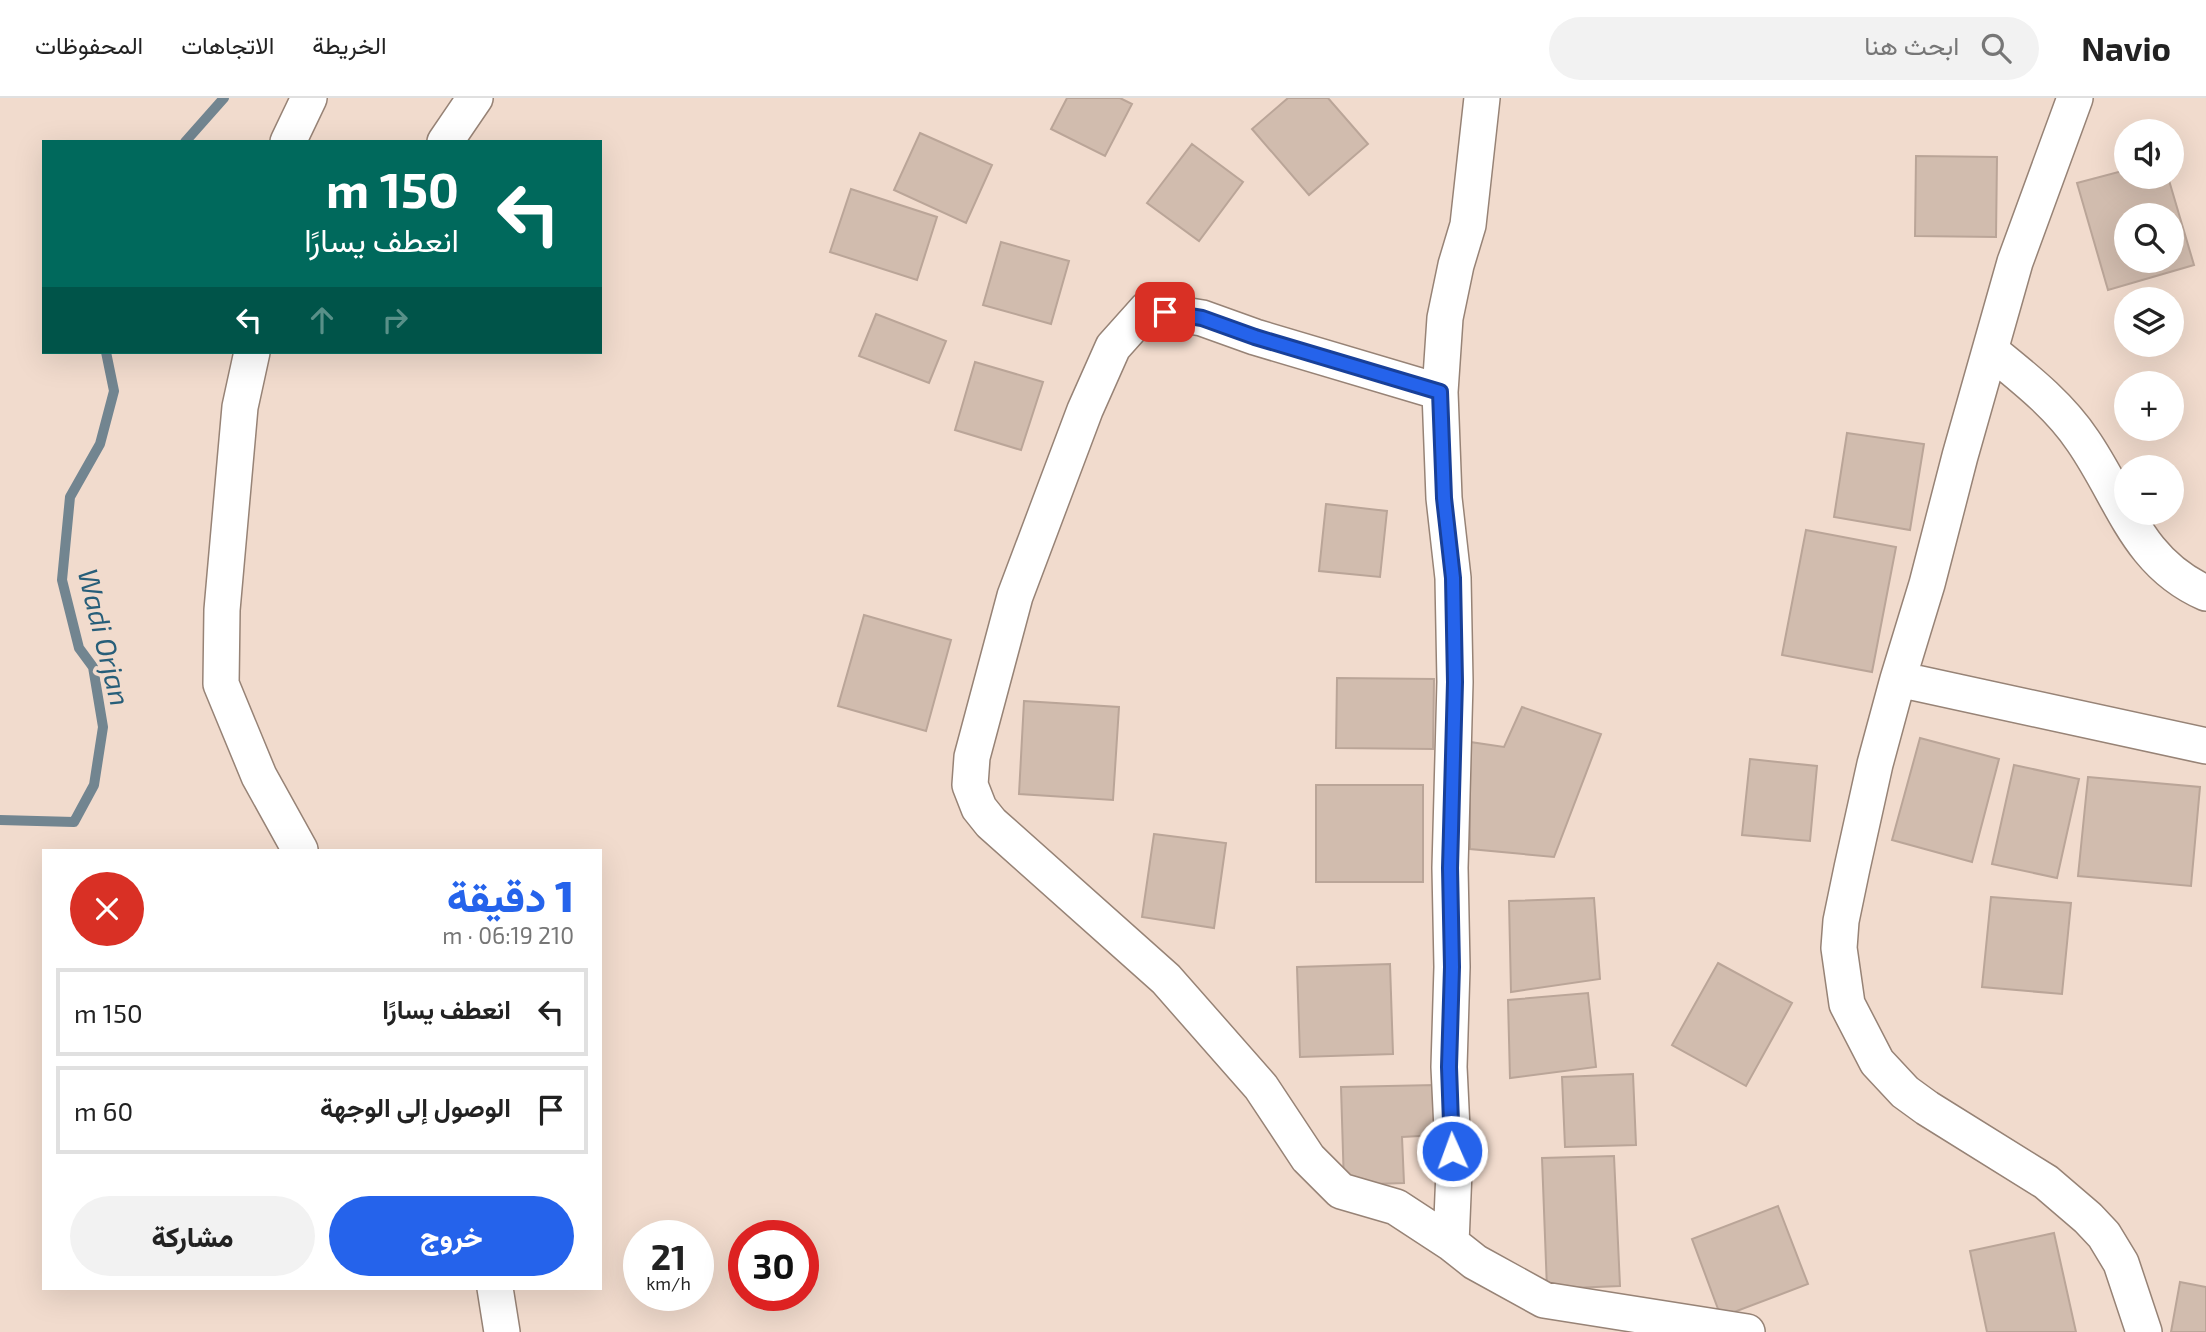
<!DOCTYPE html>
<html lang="ar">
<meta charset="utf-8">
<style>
:root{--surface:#fff;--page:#f2f2f2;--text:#222;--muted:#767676;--line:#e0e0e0;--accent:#2563eb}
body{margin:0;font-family:"Exo 2",Vazirmatn,sans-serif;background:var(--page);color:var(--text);direction:rtl;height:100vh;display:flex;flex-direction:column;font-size:26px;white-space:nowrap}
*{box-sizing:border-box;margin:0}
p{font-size:23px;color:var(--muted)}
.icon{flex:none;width:38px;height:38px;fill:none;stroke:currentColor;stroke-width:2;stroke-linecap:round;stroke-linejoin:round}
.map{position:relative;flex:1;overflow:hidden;direction:ltr}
.panel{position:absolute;left:42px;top:751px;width:560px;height:441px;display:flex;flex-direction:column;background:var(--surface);border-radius:0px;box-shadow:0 7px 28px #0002;direction:rtl}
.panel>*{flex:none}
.banner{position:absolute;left:42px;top:42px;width:560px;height:214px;border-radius:0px;box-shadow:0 7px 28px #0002;direction:rtl;background:#00695c;color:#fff;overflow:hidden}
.controls{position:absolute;left:2114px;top:21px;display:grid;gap:14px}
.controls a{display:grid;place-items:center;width:70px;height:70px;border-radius:50%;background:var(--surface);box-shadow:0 7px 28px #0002;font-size:35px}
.speed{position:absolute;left:623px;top:1122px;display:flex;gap:14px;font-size:35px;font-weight:700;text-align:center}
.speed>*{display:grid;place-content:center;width:91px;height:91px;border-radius:50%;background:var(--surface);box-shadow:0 7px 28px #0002;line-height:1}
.speed small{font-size:18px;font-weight:400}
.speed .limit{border:10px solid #d22;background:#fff;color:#111}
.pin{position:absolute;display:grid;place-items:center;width:60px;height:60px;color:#fff;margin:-30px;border-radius:14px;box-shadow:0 4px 10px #0006}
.me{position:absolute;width:77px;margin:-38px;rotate:358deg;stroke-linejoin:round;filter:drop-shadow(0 0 5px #0008)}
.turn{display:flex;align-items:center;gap:24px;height:147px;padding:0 28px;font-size:32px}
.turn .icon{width:91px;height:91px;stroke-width:2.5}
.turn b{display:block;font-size:49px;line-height:60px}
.lanes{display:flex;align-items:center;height:66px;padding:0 28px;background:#0003;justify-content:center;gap:35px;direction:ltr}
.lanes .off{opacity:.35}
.round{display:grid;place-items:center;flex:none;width:74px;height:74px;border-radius:37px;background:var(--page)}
.headline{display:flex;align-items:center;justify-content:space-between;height:119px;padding:0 28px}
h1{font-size:42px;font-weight:800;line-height:52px;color:var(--accent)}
.action{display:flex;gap:14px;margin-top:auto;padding:14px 28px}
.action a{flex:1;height:80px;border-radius:42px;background:var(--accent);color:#fff;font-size:28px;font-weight:800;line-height:80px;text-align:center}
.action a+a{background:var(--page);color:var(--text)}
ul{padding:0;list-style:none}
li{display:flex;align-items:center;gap:21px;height:88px;margin:0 14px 10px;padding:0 14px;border:4px solid var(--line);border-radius:0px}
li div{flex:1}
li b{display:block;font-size:26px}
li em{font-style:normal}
header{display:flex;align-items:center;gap:42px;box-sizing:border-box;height:98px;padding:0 35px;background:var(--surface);border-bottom:2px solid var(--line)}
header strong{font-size:33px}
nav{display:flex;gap:38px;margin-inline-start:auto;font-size:24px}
.search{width:490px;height:63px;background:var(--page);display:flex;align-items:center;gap:18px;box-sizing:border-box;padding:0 24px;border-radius:38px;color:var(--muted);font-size:26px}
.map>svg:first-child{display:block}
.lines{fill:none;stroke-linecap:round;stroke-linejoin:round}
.stream{stroke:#728590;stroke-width:10}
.building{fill:#d1bcae;stroke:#baa598;stroke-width:2;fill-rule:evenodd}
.minor-casing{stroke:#978376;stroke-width:38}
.minor{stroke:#fff;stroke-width:35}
.route-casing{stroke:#184099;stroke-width:18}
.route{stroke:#2563eb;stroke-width:12}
.labels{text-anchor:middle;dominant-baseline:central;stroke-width:7;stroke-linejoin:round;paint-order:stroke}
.water-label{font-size:28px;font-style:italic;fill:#275e79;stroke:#f1dbcd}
</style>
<header>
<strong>Navio</strong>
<div class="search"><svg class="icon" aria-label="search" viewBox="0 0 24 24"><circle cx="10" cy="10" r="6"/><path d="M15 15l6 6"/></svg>ابحث هنا</div>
<nav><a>الخريطة</a><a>الاتجاهات</a><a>المحفوظات</a></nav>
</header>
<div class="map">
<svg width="2206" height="1234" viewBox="0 0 2206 1234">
<rect width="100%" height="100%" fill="#f1dbcd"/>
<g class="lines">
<path class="stream" d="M185,44l39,-44
M0,722l74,2 20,-37 9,-58 -10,-60 -14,-19 -17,-68 8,-83 30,-53 14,-53 -8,-39"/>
</g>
<path class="building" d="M1067,0h53l12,6 -27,52 -54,-27z
M1288,0h40l40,46 -59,51 -57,-66z
M920,35l72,32 -26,58 -72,-33z
M1192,46l51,38 -44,59 -52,-38z
M1916,58l81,1 -1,80 -81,-1z
M2126,72v7h42l26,88 -86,25 -31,-107zM2126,117h46v46h-46z
M851,91l86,28 -20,63 -87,-28z
M1001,144l68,19 -18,63 -68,-19z
M876,216l70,27 -17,42 -70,-27z
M975,264l68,20 -22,68 -66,-20z
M1847,335l77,11 -14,86 -76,-13z
M1326,406l61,7 -7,66 -61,-6z
M1806,432l90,17 -24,125 -90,-17z
M864,517l87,25 -25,91 -88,-25z
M1337,580l97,1 -1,70 -97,-1z
M1024,603l95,6 -6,93 -94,-6z
M1522,609l79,27 -47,123 -84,-8v-107l34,5z
M1920,640l79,21 -27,103 -80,-22z
M1750,661l67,7 -7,75 -68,-6z
M2014,667l65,14 -22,99 -65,-14z
M2088,679l112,10 -9,99 -113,-10z
M1316,687h107v97h-107z
M1154,736l72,9 -12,85 -72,-11z
M1991,799l80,6 -9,91 -80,-7z
M1594,800l6,81 -89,13 -2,-91z
M1718,865l74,40 -46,83 -74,-41z
M1390,866l3,90 -93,3 -3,-90z
M1588,895l8,74 -86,11 -2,-78z
M1633,976l3,71 -71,2 -3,-70z
M1435,987l2,50 -35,2 2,46 -60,2 -3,-98z
M1614,1058l6,130 -73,3 -5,-131z
M1778,1108l30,78 -87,33 -29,-78z
M2054,1135l22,99h-89l-17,-81z
M2180,1184l26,5v45h-35z"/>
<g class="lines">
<g class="minor-casing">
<path id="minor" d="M1482,0l-14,127 -12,40 -11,53 -5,74 4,106 9,80 2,104 -5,186 2,99 -3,100 5,104 -3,72 24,19 69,38 203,32
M2075,0l-60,164 -55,194 -33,128 -29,95 -23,85 -23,104 -11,53 -2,27 8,56 30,58 28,30 22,16 119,74 42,36 16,17 17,28 23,69
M288,44l21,-44
M445,44l30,-44
M1991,253c33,27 68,54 92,90 40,58 54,122 123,152
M252,254l-12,55 -18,203 -1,74 38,92 41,74
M1440,294l-185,-55 -53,-19 -55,-9 -34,38 -28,63 -70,186 -43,161 -2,28 9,23 12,15 175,156 95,108 47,71 33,33 55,16 55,36
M1898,581l308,67
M495,1190l7,44"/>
</g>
<use href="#minor" class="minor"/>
</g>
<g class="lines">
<g class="route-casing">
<path id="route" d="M1165,214l37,6 53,19 185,55 4,106 9,80 2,104 -5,186 2,99 -3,100 3,84"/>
</g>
<use href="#route" class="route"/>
</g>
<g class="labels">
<g class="water-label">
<text transform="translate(105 539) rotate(76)">Wadi Orjan</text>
</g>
</g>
</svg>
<div class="controls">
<a><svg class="icon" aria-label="sound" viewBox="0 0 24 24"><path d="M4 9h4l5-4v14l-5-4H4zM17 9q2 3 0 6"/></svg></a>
<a><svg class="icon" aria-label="search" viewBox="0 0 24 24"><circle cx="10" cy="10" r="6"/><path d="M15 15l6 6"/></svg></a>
<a><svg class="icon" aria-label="layers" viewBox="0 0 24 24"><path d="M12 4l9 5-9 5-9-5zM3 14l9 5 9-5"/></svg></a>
<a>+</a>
<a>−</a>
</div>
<div class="speed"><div>21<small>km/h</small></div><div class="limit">30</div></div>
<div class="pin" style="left:1165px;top:214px;background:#d93025"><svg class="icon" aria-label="arrive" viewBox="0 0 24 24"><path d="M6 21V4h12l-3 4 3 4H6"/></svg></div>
<svg class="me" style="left:1452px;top:1053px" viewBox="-20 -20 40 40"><circle r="17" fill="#2563eb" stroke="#fff" stroke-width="3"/><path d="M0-11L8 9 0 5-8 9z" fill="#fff"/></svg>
<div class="banner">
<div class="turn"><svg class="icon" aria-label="left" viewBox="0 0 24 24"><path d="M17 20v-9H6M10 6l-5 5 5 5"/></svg><div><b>150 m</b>انعطف يسارًا</div></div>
<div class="lanes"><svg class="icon" aria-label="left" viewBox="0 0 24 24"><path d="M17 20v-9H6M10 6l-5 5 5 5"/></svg><svg class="icon off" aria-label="ahead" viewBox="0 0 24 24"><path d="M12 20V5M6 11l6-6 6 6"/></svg><svg class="icon off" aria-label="right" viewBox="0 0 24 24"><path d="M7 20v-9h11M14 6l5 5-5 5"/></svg></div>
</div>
<section class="panel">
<div class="headline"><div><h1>1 دقيقة</h1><p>210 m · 06:19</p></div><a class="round" style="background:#d93025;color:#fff"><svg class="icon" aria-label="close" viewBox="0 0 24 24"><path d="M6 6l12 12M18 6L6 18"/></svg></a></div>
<ul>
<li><svg class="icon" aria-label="left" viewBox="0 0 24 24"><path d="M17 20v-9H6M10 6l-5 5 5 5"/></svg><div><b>انعطف يسارًا</b></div><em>150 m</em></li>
<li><svg class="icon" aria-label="arrive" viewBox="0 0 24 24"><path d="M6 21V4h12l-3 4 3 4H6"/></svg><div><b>الوصول إلى الوجهة</b></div><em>60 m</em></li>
</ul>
<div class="action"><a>خروج</a><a>مشاركة</a></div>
</section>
</div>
